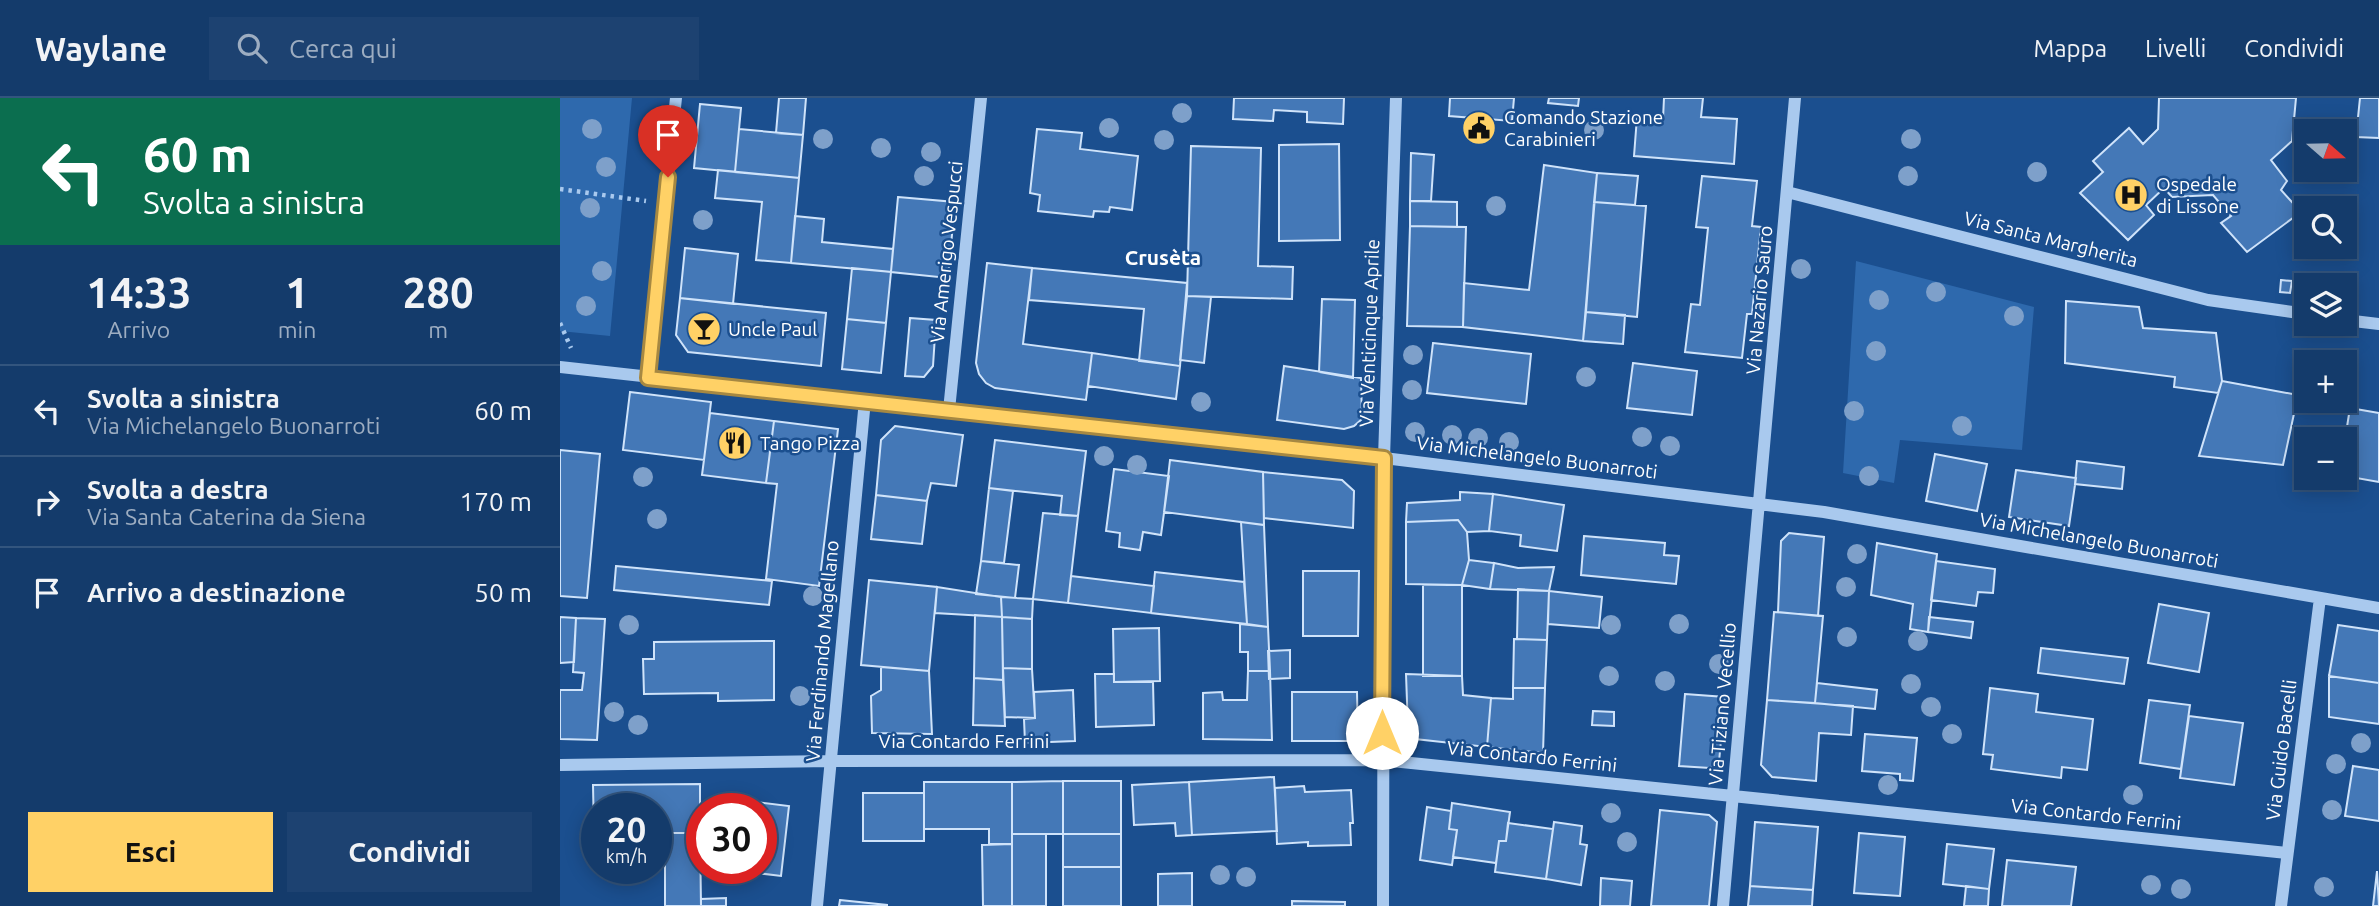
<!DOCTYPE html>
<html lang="it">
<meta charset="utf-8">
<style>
:root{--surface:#143b6b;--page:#1d4271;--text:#f1f3f6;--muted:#9dadc1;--line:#33557e;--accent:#ffd166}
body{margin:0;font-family:Ubuntu,sans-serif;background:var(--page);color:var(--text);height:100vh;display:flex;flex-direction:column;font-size:26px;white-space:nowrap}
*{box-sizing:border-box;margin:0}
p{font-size:23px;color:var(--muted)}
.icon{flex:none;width:38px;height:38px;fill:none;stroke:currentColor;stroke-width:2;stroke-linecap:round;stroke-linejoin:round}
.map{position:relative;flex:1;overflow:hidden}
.sheet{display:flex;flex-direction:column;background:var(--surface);width:560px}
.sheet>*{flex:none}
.banner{background:#0b6e4f;color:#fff;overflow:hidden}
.needle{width:46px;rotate:110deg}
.tools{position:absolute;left:1734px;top:21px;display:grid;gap:14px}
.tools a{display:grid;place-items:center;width:63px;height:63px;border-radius:0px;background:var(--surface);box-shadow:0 4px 18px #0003,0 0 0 2px var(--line);font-size:35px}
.speed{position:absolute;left:21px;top:695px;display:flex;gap:14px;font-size:35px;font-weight:700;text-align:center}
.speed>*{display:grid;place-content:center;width:91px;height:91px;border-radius:50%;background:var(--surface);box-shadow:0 4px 18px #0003,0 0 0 2px var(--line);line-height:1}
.speed small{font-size:18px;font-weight:400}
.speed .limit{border:10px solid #d22;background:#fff;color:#111}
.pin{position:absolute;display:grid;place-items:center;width:60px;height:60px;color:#fff;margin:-72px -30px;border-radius:50% 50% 50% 0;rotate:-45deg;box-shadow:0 0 7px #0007}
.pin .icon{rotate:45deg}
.me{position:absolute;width:77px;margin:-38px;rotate:0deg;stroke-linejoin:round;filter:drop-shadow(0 0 5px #0008)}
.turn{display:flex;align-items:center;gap:24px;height:147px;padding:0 28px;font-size:32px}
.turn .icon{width:91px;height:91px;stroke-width:2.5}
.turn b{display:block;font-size:49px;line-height:60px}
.eta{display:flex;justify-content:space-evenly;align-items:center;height:119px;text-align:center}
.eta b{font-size:42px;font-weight:600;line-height:49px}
.cta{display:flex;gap:14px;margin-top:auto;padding:14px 28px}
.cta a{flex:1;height:80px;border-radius:0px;background:var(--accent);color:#111;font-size:28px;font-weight:600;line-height:80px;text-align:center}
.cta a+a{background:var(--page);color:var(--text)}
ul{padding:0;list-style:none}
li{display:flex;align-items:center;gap:21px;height:91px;padding:0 28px;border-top:2px solid var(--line)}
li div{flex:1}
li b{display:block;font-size:26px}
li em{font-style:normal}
header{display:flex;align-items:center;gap:42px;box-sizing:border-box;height:98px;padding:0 35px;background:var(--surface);border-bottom:2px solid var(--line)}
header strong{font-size:33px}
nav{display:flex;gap:38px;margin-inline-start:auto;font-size:24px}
.search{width:490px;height:63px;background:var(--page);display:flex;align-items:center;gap:18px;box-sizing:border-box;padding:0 24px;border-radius:0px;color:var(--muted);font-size:26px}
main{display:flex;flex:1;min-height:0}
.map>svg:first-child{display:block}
.green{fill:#2e69ad}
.building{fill:#4478b7;stroke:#cfe3fa;stroke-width:2}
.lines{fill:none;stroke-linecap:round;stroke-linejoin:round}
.path{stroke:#a9c9ee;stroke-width:4.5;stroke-dasharray:3.5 5;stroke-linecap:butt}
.minor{stroke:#a9c9ee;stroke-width:12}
.tree{fill:#7ea0ca}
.route-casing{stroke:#a68842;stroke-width:18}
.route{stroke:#ffd166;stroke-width:12}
.labels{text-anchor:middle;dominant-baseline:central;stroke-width:5;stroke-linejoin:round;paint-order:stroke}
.poi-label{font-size:19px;fill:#fff;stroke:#1b4f8f;text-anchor:start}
.street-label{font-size:19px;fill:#fff;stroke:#1b4f8f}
.neighbourhood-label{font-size:21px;font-weight:bold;fill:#fff;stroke:#1b4f8f}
</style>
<header>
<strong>Waylane</strong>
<div class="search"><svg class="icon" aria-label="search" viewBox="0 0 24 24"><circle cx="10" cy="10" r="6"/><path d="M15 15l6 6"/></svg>Cerca qui</div>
<nav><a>Mappa</a><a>Livelli</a><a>Condividi</a></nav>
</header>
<main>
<section class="sheet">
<div class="banner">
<div class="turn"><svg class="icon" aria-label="left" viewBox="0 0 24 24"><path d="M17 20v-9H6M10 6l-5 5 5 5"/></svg><div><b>60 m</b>Svolta a sinistra</div></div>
</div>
<div class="eta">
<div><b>14:33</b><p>Arrivo</p></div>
<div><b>1</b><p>min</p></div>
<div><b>280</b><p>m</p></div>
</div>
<ul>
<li><svg class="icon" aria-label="left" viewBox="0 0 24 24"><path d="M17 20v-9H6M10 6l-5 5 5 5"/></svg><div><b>Svolta a sinistra</b><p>Via Michelangelo Buonarroti</p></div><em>60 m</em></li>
<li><svg class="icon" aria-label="right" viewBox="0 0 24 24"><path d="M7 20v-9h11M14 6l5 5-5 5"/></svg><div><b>Svolta a destra</b><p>Via Santa Caterina da Siena</p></div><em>170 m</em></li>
<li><svg class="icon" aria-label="arrive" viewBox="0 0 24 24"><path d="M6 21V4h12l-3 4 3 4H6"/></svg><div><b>Arrivo a destinazione</b></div><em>50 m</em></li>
</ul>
<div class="cta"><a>Esci</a><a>Condividi</a></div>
</section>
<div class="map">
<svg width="1819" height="808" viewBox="0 0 1819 808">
<rect width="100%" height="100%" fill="#1b4f8f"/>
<path class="green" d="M0,0h72l-22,238 -50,-5z
M1296,163l178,46 -12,143 -122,-10 -6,43 -51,-10z"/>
<path class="building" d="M219,0h27l-3,37 -27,-2z
M674,0h110l-1,26 -36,-2v-10l-33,-2 -1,11 -40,-2z
M890,0h64l-2,23 -63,-5z
M989,0h30l-1,8 -30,-3z
M1104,0h39l-2,19 36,2 -3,45 -100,-8 3,-39 26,2z
M1599,0h137l-4,43 -21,19 16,21 -6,9 20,22 -54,40 -26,-29 10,-7 -18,-21 -41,2 -8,-9 -18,17 8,10 -26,25 -48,-47 23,-21 -10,-11 36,-33 14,16 15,-15z
M1800,0h19v40l-23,-1z
M140,6l41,4 -6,64 -41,-4z
M179,31l64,6 -4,43 -64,-6z
M477,31l45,4 -2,16 58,7 -6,54 -22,-3 -1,5 -15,-1 -1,6 -55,-6 2,-16 -10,-2z
M779,46l1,96 -61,1v-96z
M631,48l70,2 -3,118 35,1 -1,32 -105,-3z
M851,55l23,2 -3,46h-21z
M984,67l53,8 -14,168 -120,-14 1,-44 65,7z
M158,72l81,8 -8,85 -35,-3 6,-58 -47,-4z
M1037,75l41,3 -3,29 -41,-3z
M1142,78l55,5 -5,45 9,1 -9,87h-5l-5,44 -57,-6 6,-48 9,1 8,-77 -12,-1z
M338,99l57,5 -7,76 -57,-6z
M850,103l47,1v25l-47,-1z
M1034,104l52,4 -9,111 -51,-5z
M235,118l29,3 -2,23 71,7 -2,23 -100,-9z
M850,128l56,1 -3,100 -56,-1z
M125,150l53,6 -5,50 -53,-6z
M427,165l45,5 -9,76 69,9 -6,47 -91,-12 -9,-5 -7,-9 -3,-11z
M292,170l39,4 -5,51 -39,-4z
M472,170l155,15 -7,83 -41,-5 5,-52 -115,-9z
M1721,182l11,1 -2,12 -10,-1z
M627,198l24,1 -7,66 -24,-3z
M120,200l146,15 -5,53 -133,-14 -12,-17z
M762,201l33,1 -2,78 -34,-6z
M1506,203l73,6 4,21 73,5 6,48 -4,12 -44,-6 1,-10 -110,-14z
M1026,214l39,3 -2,29 -40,-3z
M350,220l26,2 -3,46 -9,11 -19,-1z
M287,221l39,4 -5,50 -39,-4z
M873,245l98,11 -5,50 -99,-11z
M532,255l88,13 -4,33 -88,-13z
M1073,265l64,8 -5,44 -65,-7z
M724,268l77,12 1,41 -8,7 -10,3 -67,-9z
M1662,283l76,14 -15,70 -84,-9z
M70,294l81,10 -7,58 -81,-10z
M1790,310l29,5v69l-34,-6v-37z
M150,315l64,8 -8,62 -64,-8z
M214,323l64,8 -19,157 -53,-7 11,-95 -11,-1z
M335,328l68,9 -7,51 -25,-3 -4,18 -51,-6 5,-55z
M435,342l91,11 -8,65 -18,-1 2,-19 -73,-8z
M0,352l40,4 -13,144 -27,-2z
M1375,356l52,10 -10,47 -51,-10z
M610,362l93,12 1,53 -100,-13z
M1517,363l47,6 -2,22 -47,-5z
M554,371l55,7 -8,59 -18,-3 -3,18 -21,-3 1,-14 -14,-2z
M1456,372l60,8 -7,48 -60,-9z
M703,374l79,8 12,11 -1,37 -89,-10z
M429,390l24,3 -9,72 -23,-2z
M900,394l33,2 -4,37 -22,1 -9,-12 -52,2 1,-19 53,-3z
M933,396l71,11 -7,46 -37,-5 1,-11 -32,-4z
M316,397l51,6 -5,43 -51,-5z
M483,415l35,3 -10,87 -35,-4z
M898,422l9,12 2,28 -7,25 -56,-1v-62z
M681,424l23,3 4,102 -21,-3z
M1229,435l35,4 -6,79 -40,-4 3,-71z
M1024,438l81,7 -1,12 15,1 -3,28 -95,-9z
M1317,445l60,11 -9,78 -18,-3 3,-25 -42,-9z
M909,462l25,3 -4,26 -28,-4z
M421,463l38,4 -4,33 -39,-4z
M1376,463l59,8 -2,24 -15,-1 -2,14 -45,-6z
M934,465l24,5 36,-1 -5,24 -59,-2z
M56,468l156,15 -3,24 -155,-15z
M743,473h56l-1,65h-55z
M595,474l89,10 3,42 -96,-11z
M511,478l83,10 -3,27 -83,-10z
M309,482l68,7 -8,84 -68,-6z
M863,487h39v91h-39z
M377,489l64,10 1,20 -67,-4z
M958,491l31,2 -2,49 -30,-1z
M989,493l53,6 -3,31 -51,-4z
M441,499l32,2 -1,20 -30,-2z
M1599,506l50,9 -10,59 -51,-9z
M1214,514l49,4 -8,87 -48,-3z
M415,517l27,2 1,63 -29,-2z
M0,519l16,1 -2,44 -14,1z
M442,519l30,2v50l-29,-1z
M1369,519l44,5 -2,16 -43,-6z
M16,520l29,1 -8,121 -37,-1v-49h22l2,-17 -11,-1z
M680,526l28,3 2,44h-22v-19h-8z
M1778,527l41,6v52l-50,-7z
M599,530l1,53 -46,1 -1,-53z
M954,541l33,1 -2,48h-32z
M214,543v59l-56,1v-8l-74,1 -1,-35h11v-17z
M1481,550l87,10 -4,26 -86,-11z
M730,552v28l-21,1 -1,-28z
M321,569l48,4 3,63 -60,-1 -1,-37 10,-6z
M443,570l29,1 3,49 -30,-1z
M688,573h22l2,69 -69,-1v-46l19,-1 1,8h24z
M535,576h19v8h39l1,43 -58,2z
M846,576l56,2 1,19 28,3 -4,49 -72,-8 -7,-10z
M1769,578l50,7v41l-50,-7z
M414,580l29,2 2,46 -32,-1z
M1257,585l60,7 -2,19 -60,-6z
M953,590h32l-2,65 -56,-6 4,-49 22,1z
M1430,590l48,6 -2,18 57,7 -6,51 -25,-3 -1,11 -70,-9 2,-14 -10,-1z
M513,592l2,51 -50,2 -1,-24 11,-1 -1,-26z
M732,594h65l1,49h-66z
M1125,596l40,3 -6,65 -9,6 -31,-2z
M1207,602l86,6 -2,29 -32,-2 -3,48 -44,-4 -11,-12z
M1589,602l41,5 -9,64 -41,-6z
M1033,613l21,1v14l-22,-1z
M1629,618l54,7 -9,62 -54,-7z
M1305,636l52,4 -4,43 -13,-1v-6l-38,-3z
M1793,668l26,4v51l-34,-5z
M714,679l3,54 -85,4 -3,-53z
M503,683h58v53h-58z
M503,683v53h-51v-52z
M364,684h88v62h-23v-15h-65z
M629,684l3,53 -16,1 -1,-13 -41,2 -2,-40z
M140,686v49h-44v-25h-59v26h-3l-1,-49z
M744,688l1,6 46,-2 2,33h-3l1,22 -43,1v-4l-31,2 -2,-56z
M303,695h61v48h-61z
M163,700l66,8 -8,70 -40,-5 1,-3h19v-60h-39z
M892,705l58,9 -4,29h-7l-3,22 -43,-6 4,-27 -8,-1z
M867,709l24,4 -2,18 8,1 -5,35 -32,-5z
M1100,712l49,5 8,7 -8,84h-58z
M994,724l28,4 -2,18 7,1 -6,40 -35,-6z
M1195,724l63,5 -5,63 -63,-4z
M948,725l45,6 -7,50 -51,-7 4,-31h7z
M105,735h35l1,73h-36z
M1299,735l46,4 -5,59 -46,-3z
M452,736h34v72h-34z
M503,736h58v33h-58z
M452,746v62h-29l-1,-61z
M1387,746l47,5 -5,40 -46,-5z
M1447,762l69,7 -5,39h-69z
M503,769h58v39h-58z
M1817,773l2,35h-6z
M632,775v33h-34v-32z
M1041,780l31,3 -2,25h-30z
M1190,788l63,4 -1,16h-64z
M1406,788l23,3 -1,17h-24z
M166,800v8h-25v-7z
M280,802l47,5v1h-48z
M732,803l53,1v4h-53z"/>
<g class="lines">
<path class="path" d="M0,91l86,12
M0,225l11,25"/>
<path class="minor" d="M1227,94l421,108 98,14
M1785,222l34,4
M0,269l824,91 440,54 555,96
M87,280l29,-280
M389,312l32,-312
M0,667l271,-4 551,-1 905,93
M257,808l48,-506
M823,808l1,-448 12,-360
M1163,808l72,-808
M1721,808l39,-308"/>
</g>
<g class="tree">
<circle cx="622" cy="15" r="10"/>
<circle cx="549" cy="30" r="10"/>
<circle cx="32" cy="31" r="10"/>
<circle cx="1034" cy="32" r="10"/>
<circle cx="263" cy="41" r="10"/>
<circle cx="1351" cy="41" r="10"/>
<circle cx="604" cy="42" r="10"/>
<circle cx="321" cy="50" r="10"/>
<circle cx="371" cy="54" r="10"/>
<circle cx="46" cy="69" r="10"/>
<circle cx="1477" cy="74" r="10"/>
<circle cx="364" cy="78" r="10"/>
<circle cx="1348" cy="78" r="10"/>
<circle cx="936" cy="108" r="10"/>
<circle cx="30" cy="110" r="10"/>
<circle cx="143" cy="122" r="10"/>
<circle cx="1241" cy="171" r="10"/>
<circle cx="42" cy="173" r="10"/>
<circle cx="1376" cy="194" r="10"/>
<circle cx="1319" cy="202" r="10"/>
<circle cx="26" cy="208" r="10"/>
<circle cx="1454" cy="218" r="10"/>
<circle cx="1316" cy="253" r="10"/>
<circle cx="853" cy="257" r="10"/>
<circle cx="1026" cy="279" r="10"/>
<circle cx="852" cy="292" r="10"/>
<circle cx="641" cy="304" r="10"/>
<circle cx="1294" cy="313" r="10"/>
<circle cx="1402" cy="328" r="10"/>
<circle cx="855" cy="334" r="10"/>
<circle cx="892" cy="337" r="10"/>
<circle cx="1082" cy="339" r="10"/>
<circle cx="918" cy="340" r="10"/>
<circle cx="949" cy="344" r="10"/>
<circle cx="1110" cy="348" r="10"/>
<circle cx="544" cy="358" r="10"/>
<circle cx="577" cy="367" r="10"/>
<circle cx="1309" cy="378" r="10"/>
<circle cx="83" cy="379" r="10"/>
<circle cx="97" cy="421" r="10"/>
<circle cx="1297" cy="456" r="10"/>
<circle cx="1286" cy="489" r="10"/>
<circle cx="253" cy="498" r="10"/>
<circle cx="1119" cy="526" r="10"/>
<circle cx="69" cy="527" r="10"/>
<circle cx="1051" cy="527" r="10"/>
<circle cx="1287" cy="539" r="10"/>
<circle cx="1358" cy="543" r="10"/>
<circle cx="1159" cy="566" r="10"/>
<circle cx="1049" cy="578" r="10"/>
<circle cx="1105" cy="583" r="10"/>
<circle cx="1351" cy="586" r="10"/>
<circle cx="240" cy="598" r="10"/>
<circle cx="1371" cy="609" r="10"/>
<circle cx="54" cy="614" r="10"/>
<circle cx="78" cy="627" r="10"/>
<circle cx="1392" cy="636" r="10"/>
<circle cx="1801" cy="645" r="10"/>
<circle cx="1776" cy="666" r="10"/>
<circle cx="1328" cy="687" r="10"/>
<circle cx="1573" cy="697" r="10"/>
<circle cx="1772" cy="712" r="10"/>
<circle cx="1051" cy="715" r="10"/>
<circle cx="1067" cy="744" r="10"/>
<circle cx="660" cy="777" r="10"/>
<circle cx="686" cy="779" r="10"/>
<circle cx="1591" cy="787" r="10"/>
<circle cx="1764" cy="789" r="10"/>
<circle cx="1621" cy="791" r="10"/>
</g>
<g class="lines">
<g class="route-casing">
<path id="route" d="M108,79l-20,201 736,80 -2,275"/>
</g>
<use href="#route" class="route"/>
</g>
<defs>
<g id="civic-disc" transform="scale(1.75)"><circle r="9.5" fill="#ffd166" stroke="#1b4f8f"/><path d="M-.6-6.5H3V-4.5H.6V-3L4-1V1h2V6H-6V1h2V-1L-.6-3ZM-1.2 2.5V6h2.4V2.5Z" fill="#111"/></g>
<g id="hospital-disc" transform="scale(1.75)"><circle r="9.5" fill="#ffd166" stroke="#1b4f8f"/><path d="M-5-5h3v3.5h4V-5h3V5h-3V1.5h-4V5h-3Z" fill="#111"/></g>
<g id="bar-disc" transform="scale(1.75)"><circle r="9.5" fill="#ffd166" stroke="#1b4f8f"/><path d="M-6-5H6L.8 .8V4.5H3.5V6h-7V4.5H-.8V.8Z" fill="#111"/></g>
<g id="restaurant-disc" transform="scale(1.75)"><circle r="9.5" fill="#ffd166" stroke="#1b4f8f"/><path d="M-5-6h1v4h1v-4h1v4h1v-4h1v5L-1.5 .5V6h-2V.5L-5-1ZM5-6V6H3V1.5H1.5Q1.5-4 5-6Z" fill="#111"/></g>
</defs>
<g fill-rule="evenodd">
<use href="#civic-disc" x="919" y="30"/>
<use href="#hospital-disc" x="1571" y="97"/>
<use href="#bar-disc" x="144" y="231"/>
<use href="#restaurant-disc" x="175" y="345"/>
</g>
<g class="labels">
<g class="poi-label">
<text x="944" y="19">Comando Stazione<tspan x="944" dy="22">Carabinieri</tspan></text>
<text x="1596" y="86">Ospedale<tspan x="1596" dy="22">di Lissone</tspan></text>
<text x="168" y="231">Uncle Paul</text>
<text x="200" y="345">Tango Pizza</text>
</g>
<g class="street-label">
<text transform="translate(1491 141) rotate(14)">Via Santa Margherita</text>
<text transform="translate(386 154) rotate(-84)">Via Amerigo Vespucci</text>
<text transform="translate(1199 202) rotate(-85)">Via Nazario Sauro</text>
<text transform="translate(809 235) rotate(-88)">Via Venticinque Aprile</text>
<text transform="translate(977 359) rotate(7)">Via Michelangelo Buonarroti</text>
<text transform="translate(1539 442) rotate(10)">Via Michelangelo Buonarroti</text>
<text transform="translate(262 553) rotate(-85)">Via Ferdinando Magellano</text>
<text transform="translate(1162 606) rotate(-85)">Via Tiziano Vecellio</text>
<text x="404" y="643">Via Contardo Ferrini</text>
<text transform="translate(1721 652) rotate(-83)">Via Guido Bacelli</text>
<text transform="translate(972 658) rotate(6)">Via Contardo Ferrini</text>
<text transform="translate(1536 716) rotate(6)">Via Contardo Ferrini</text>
</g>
<g class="neighbourhood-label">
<text x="603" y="159">Crusèta</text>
</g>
</g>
</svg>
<div class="tools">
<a><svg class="needle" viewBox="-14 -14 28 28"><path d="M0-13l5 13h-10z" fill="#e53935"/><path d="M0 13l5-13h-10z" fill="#9dadc1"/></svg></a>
<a><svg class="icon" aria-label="search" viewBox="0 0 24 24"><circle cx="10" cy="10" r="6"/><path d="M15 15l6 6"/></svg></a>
<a><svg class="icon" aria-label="layers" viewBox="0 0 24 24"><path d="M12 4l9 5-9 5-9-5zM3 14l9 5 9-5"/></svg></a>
<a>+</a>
<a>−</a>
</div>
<div class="speed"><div>20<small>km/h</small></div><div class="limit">30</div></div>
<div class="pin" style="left:108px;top:79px;background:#d93025"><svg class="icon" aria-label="arrive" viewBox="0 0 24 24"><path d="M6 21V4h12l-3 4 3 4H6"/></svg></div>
<svg class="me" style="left:822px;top:635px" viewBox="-20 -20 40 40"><circle r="19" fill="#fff"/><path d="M0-13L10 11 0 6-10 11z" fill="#ffd166"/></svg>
</div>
</main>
